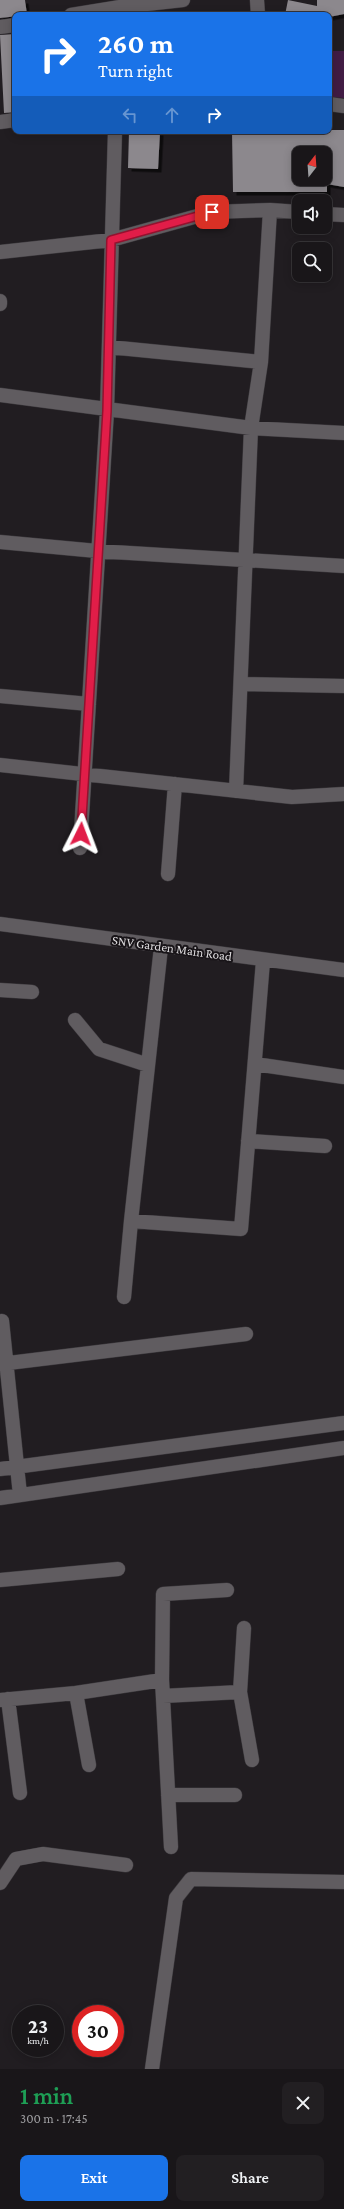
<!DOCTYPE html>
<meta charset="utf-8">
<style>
:root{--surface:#191619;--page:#221f22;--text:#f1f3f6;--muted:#9f9fa2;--line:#373538;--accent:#1a73e8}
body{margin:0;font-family:"Crimson Pro",serif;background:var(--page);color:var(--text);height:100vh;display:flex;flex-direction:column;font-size:15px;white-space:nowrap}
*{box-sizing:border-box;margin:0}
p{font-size:13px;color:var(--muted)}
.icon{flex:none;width:22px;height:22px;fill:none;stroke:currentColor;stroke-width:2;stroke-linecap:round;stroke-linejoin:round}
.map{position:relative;height:2069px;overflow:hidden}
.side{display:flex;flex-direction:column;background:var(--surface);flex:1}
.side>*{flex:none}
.banner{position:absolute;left:12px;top:12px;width:320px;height:122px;border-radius:8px;box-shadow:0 2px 10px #0003,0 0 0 1px var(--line);background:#1a73e8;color:#fff;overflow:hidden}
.needle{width:26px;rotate:17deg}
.buttons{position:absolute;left:292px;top:146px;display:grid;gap:8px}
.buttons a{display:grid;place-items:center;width:40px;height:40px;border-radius:8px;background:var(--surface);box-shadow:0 2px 10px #0003,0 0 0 1px var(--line);font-size:20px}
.speed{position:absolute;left:12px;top:2005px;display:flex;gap:8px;font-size:20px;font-weight:700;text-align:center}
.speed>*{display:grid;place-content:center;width:52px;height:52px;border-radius:50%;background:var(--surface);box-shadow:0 2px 10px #0003,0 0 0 1px var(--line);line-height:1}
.speed small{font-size:10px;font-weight:400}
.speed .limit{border:6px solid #d22;background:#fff;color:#111}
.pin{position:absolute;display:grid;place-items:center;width:34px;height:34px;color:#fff;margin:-17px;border-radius:8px;box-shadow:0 2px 6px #0006}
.me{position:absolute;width:44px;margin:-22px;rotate:3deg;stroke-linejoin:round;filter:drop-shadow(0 0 3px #0008)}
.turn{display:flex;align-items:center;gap:14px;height:84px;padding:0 20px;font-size:18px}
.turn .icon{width:52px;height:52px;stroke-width:2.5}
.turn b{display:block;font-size:28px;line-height:34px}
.lanes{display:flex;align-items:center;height:38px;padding:0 20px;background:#0003;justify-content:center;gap:20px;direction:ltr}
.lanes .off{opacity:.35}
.round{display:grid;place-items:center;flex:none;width:42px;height:42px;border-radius:8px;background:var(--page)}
.headline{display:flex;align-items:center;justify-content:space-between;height:68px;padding:0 20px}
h1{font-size:24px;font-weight:600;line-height:30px;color:#1e9e55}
.action{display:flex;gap:8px;margin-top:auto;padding:8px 20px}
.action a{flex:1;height:46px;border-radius:8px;background:var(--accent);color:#fff;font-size:16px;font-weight:600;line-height:46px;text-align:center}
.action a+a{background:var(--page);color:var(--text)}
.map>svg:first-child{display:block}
.green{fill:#411c44}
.building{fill:#8c888d;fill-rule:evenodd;filter:url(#shadow)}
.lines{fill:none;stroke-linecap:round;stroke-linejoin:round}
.minor-casing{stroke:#3d3a3e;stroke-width:15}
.minor{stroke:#605c60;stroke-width:14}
.route-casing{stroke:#92132f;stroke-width:10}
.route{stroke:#e11d48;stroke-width:7}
.labels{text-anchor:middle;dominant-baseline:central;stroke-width:4;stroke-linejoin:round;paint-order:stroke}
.street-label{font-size:13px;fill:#dfdddf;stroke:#181418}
</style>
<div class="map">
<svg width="344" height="2069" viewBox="0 0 344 2069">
<defs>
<filter id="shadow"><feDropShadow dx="3.5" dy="3.5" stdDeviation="0" flood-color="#0009"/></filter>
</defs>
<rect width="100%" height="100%" fill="#211d21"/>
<path class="green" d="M329,51h15v47l-15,-1z"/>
<path class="building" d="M0,0h25l2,15 -27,3z
M288,0l29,6v-6h27v14l-15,3v-2h-44z
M15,34v78l-11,1 -4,-78z
M330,130h14v57l-17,-3v8h-94l-1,-61zM299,153h26v26h-26z
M129,131l31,1 -2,37 -30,-1z"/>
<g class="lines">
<g class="minor-casing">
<path id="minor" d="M257,0l1,15
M71,15l49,-8 63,-7
M0,27l15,-2
M329,104l15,2
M0,122l15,-2
M325,214l19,1
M0,252l111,-12 101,-28 58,-2 29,2
M0,304v-3
M109,347l152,15 9,-152
M0,395l251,33 93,5
M0,542l97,9 247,15
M241,684l103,2
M0,696l89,8
M0,765l292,32 52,-3
M236,791l15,-363 10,-66
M80,848l27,-437 8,-280
M168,874l7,-90
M0,924l344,46
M0,990l32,2
M75,1020l24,29 49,16
M255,1064l89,13
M248,1141l77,5
M131,1221l30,-274
M124,1297l7,-76 110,8 22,-268
M2,1321l18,174
M0,1364l246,-30
M0,1469l344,-46
M0,1498l344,-50
M0,1580l118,-11
M244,1628l-4,64 12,68
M76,1693l13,72
M163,1696l77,-4
M8,1699l12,94
M0,1700l76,-7 86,-13
M168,1795h67
M171,1847l-9,-167 1,-86 64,-4
M0,1883l16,-24 27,-5 83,11
M152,2069l24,-171 15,-19 153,3"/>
</g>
<use href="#minor" class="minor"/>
</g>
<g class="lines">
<g class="route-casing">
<path id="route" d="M81,834l26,-423 4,-171 101,-28"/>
</g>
<use href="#route" class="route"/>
</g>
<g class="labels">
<g class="street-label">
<text transform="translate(172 948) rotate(8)">SNV Garden Main Road</text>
</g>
</g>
</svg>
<div class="buttons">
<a><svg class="needle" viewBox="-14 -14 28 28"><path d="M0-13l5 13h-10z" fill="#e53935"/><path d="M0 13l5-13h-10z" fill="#9f9fa2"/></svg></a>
<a><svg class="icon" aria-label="sound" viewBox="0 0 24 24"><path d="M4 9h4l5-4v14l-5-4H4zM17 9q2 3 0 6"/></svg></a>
<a><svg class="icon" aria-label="search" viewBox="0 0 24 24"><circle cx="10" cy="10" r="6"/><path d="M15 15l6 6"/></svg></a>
</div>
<div class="speed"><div>23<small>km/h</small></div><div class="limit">30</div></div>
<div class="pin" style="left:212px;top:212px;background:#d93025"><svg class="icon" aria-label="arrive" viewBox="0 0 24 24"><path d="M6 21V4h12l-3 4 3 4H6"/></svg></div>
<svg class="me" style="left:81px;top:834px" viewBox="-20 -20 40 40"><path d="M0-17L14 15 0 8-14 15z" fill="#e11d48" stroke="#fff" stroke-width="4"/></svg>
<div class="banner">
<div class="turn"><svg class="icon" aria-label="right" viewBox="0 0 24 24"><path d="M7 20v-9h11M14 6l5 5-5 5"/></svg><div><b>260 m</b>Turn right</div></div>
<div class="lanes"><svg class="icon off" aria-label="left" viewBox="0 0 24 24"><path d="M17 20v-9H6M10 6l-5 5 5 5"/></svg><svg class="icon off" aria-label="ahead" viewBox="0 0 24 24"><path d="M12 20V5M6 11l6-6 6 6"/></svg><svg class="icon" aria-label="right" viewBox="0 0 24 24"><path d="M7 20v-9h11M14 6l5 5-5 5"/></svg></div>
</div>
</div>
<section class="side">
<div class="headline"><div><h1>1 min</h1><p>300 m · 17:45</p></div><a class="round"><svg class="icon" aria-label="close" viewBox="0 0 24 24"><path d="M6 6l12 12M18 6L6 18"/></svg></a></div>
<div class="action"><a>Exit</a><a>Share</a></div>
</section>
